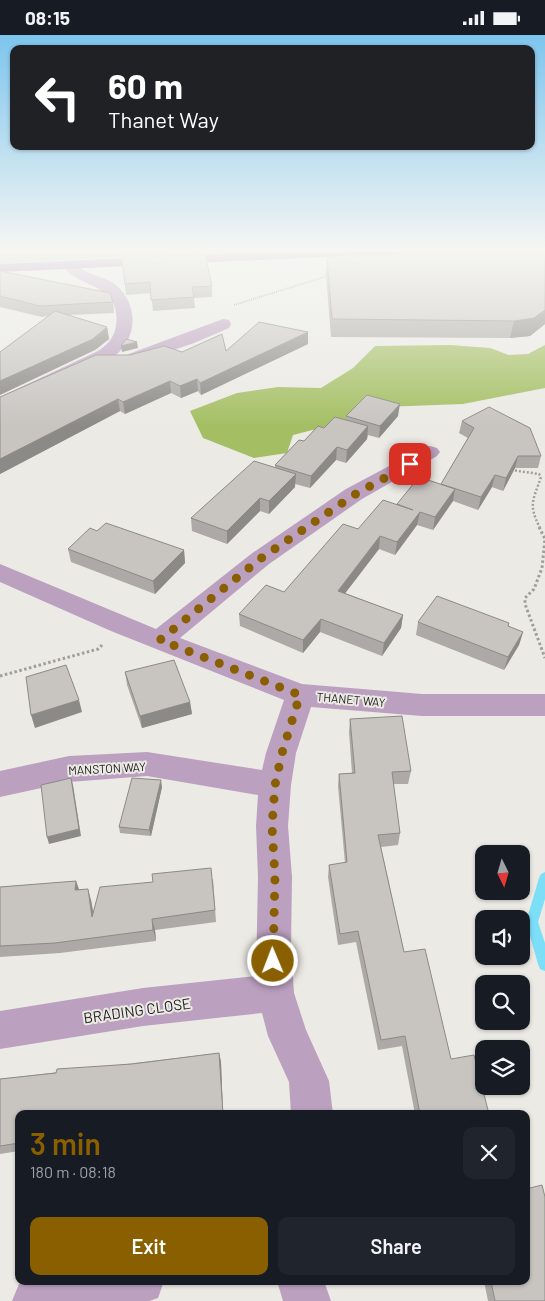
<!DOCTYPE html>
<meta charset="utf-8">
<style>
:root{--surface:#171b24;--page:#20242c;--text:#f1f3f6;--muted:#9ea1a6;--accent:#8a5f00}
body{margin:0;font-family:Barlow,sans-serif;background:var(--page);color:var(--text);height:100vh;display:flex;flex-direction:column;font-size:19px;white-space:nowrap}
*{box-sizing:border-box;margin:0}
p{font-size:16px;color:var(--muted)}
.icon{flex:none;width:28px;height:28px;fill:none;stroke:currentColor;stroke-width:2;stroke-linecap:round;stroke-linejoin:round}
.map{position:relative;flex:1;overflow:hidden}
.side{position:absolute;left:15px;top:1075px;width:515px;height:175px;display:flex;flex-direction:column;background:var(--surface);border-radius:10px;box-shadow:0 1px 4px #0004}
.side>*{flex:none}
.guide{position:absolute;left:10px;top:10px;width:525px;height:105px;border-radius:10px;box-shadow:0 1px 4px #0004;background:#202124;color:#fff;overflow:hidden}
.needle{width:32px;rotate:175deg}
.controls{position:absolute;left:475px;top:810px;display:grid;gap:10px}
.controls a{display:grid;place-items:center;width:55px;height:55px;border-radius:10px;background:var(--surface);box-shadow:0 1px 4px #0004;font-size:25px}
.pin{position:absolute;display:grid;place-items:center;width:42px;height:42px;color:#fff;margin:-21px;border-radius:10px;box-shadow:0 2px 8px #0006}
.me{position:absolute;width:55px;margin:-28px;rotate:359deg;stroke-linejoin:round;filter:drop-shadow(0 0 4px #0008)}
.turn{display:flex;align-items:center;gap:18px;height:105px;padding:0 15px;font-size:22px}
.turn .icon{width:65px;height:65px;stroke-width:2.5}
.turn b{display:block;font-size:35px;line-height:42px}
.round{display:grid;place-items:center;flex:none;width:52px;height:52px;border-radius:10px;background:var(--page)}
.headline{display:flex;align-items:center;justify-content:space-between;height:85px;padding:0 15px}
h1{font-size:30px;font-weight:600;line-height:38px;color:var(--accent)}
.cta{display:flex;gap:10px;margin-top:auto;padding:10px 15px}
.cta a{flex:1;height:58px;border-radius:10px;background:var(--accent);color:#fff;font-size:20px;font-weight:600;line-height:58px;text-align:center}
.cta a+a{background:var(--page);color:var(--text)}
.status{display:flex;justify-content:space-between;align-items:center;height:35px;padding:0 25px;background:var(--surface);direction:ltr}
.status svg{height:14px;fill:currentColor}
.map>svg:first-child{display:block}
.green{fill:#b3c982}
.forest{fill:#a4bf63}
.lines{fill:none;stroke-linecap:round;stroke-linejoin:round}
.stream{fill:#7cdef7;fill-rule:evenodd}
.path-far2{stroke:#9f9e9b;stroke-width:2;stroke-dasharray:1 1;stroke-linecap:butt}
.path-far1{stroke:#9f9e9b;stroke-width:2.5;stroke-dasharray:2 2;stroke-linecap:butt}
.path{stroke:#9f9e9b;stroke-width:3;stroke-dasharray:2.5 2.5;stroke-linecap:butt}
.street{fill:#bba0c0;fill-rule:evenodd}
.primary{fill:#91619c;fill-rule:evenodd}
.wall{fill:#aca9a6}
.shaded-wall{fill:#8c8a87}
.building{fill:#c8c5c1;stroke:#8c8a87}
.route{stroke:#8a5f00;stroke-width:9;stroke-dasharray:0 16.2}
.labels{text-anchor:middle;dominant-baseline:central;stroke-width:4;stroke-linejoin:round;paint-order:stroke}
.street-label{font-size:12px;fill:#21201f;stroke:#ebeae5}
.near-street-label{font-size:15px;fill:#21201f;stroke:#ebeae5}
</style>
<div class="status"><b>08:15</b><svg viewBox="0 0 49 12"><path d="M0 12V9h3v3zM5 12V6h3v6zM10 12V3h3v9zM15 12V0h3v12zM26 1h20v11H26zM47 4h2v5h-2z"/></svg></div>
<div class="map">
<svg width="545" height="1266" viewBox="0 0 545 1266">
<rect width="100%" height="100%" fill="#ebeae5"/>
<path class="green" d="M0,214h294l-294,14z"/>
<path class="forest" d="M450,310l40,3 19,7 19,-1 17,-9v43l-82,16 -81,3 -50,18 -39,10 -6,18 -33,5 -51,-20 -13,-27 47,-18 41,-6 43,1 32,-20 22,-22z"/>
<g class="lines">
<path class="stream" d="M545,837v27l-7,23 7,21v28l-5,-2 -2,-5 -12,-42 13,-44 2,-4z"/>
<path class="path-far2" d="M234,270l97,-30"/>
<path class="path-far1" d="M511,435l28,4 2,3c-8,24 -13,27 -1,51"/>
<path class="path" d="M539,492l6,12 -3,29 -8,21 -9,9v6l20,54
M0,641l98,-27 4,-4"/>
<path class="street" d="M69,226c7,1 10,7 16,10 10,5 22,7 31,14 25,22 21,58 -7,75l-109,50v-13l96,-45c11,-6 18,-14 20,-26 6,-44 -37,-36 -54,-61l2,-3z
M223,284l6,1 2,4 -2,4 -35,15 -62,21 -6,-1 -3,-4 3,-4z
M430,411l7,2 3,4 -3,4 -75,43 -93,65 -89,74 122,46 120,10h123v22h-123l-111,-9 -15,46 -5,32 -3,41 4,51 -1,69 3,47 12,37 23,51 4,33h-42l-2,-32 -21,-46 -6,-23 -119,13 -143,23v-38l143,-23 113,-12 2,-99 -2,-51 2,-31 -111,-19 -78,6 -69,15v-26l69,-15 78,-4 115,18 4,-17 18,-53 -173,-69 -111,-49v-18l156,65 95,-75 95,-65 77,-41z
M26,1246h138l-6,17 -9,3h-137l7,-17z
M277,1246h47l7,20h-48z"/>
<path class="primary" d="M317,214h99l-2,3 -5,1 -409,19v-8z"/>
</g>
<path class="wall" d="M122,214h50l-1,5 -49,2 -1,-5z
M545,214v75l-15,12 -20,2 -179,-1 -5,-62 1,-17z
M122,223l90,28v11l-18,1 1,10 -42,3 -2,-18 -25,2z
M0,236l113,31 1,11 -45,2 38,12 2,12 -14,11 -48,-34 -5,1 -42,-10z
M308,297v12l-107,51 -3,-4 -17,7 -10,-5 -46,21 -5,-3 -120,63v-77l130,-42 52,-3 44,-1z
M346,381h52l-19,22 -11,-3 -1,4 -21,24 -10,-3 -26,28 -15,-4v3l-26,27 -9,-3 -33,33 -35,-13 -1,-13 84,-51v-2l29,-24 20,-13 22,-8z
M462,386l79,35 -3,12h-23l-12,23 -11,-4 -14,23 -25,-9 -20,29 -16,-5 -22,30 -16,-6 -34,44 58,22 -2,13 -19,28 -62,-24 -17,21 -63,-27 -1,-12 45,-22 74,-63 39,-25 44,-20 27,-46 -9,-5z
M68,514l116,1 1,13 -30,31 -84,-32z
M418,587l91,1 -1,3 15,6 -4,13 -15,25 -88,-35z
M125,637l65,30 2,12 -50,14 -15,-43z
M350,684l61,52 -3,13h-15l7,49 -2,12 -17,2 23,105 47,107 38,55h-74l-13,-68 -24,4 -22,-108 -18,3 -10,-68 1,-12 16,-2 -7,-77 1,-12 13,-1 -3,-41z
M162,752l-11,49 -31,-3 -1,-6z
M213,844l3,43 -61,8 1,11 -96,12 -60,4v-70l76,-6 3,8 12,11 2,12z
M219,1018l2,9 2,52h-204v37l-19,3v-75z
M484,1246h42l19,20h-57z"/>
<path class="shaded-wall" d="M545,275v14l-15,12 -20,2 4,-17z
M107,292l2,12 -14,11 -95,45v-14z
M308,297v12l-107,51 -1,-12z
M137,307l1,6 -16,4 -1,-6z
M197,344l1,12 -17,7 -1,-12z
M170,346l1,12 -46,21 -2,-12z
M118,364l2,12 -120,63v-15z
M400,369l-2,12 -19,22 1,-12z
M368,391l-1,13 -21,24 1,-13z
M337,412l-1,13 -26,28 1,-12z
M518,421l-3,12 -12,23 3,-13z
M296,439l-1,13 -26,27v-13z
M495,440l-3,12 -14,23 3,-13z
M455,454l-2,12 -20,29 2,-13z
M260,463v13l-33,33v-13z
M420,477l-3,13 -22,30 2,-13z
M380,501l-1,13 -42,55 1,-13z
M184,515l1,13 -30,31 -2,-13z
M403,580l-2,13 -19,28 2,-13z
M321,584l-1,13 -17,21v-13z
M523,597l-4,13 -15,25 4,-13z
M79,665l3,12 -47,16 -4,-13z
M190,667l2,12 -50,14 -2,-12z
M71,743l2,7 8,51 -32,8 -2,-7z
M161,745l1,7 -11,49 -2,-6z
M76,846l4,12 -5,-3z
M88,854l3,11 5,28 -4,-11z
M152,884l3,11 1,11 -3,-11z
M219,1018l2,9 2,52z"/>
<path class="building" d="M122,214h38l-39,2z
M489,214h56v61l-11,8 -20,3 -182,-2 -5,-61z
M205,219l7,32 -20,1 2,10 -43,3 -1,-18 -25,2 -3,-26z
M0,236l110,22 3,9 -73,4 -40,-10z
M55,276l52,16 -14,12 -93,42v-29z
M259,287l49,10 -108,51 -3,-4 -17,7 -10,-5 -47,21 -5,-3 -118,60v-62l96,-42h34l34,-9 18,6 40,-18 4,17z
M126,304l11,3 -16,4z
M367,360l33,9 -20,22 -34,-10z
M489,372l41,21 11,28h-23l-12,22 -11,-3 -14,22 -40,-13 33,-56 -12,-7z
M335,382l33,9 -21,24 -10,-3 -26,29 -36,-11 24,-25 5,1 14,-15 6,2z
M254,426l42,13 -27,27 -9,-3 -33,33 -36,-13z
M419,442l36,12 -20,28 -15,-5 -23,30 -17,-6 -42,55 65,24 -19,28 -63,-24 -18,21 -64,-26 27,-29 18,7 59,-68 15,5 25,-29 30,10 -16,-6z
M106,488l78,27 -31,31 -85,-32 22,-21 7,3z
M437,561l72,27 -1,3 15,6 -15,25 -90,-35z
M174,625l16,42 -50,14 -15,-44z
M66,630l13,35 -48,15 -5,-38z
M402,681l9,55 -19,1 8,61 -22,2 26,117 21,-3 26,110 23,-4 15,59h-69l-15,-78 -24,4 -23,-109 -18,3 -11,-69 18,-3 -8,-88 16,-1 -5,-54z
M71,743l8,51 -32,8 -6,-52z
M132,743l29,2 -12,50 -30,-3z
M211,833l4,42 -63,9 1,11 -98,13 -55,3v-59l76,-6 -1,9 13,-1 4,28 8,-30 53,-5 -1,-8z
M219,1018l4,61h-204v29l-19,3v-67l56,-6 1,-4 75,-5z
M542,1150l3,12v104h-50l-4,-20h35v-92z"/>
<linearGradient id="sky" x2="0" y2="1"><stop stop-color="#7dc5ee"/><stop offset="0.55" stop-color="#f6f6f3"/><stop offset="1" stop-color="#f6f6f3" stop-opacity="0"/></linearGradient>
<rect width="545" height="391" fill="url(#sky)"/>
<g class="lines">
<path class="route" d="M273,926l2,-84 -3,-51 3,-41 7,-32 18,-58 -140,-55 100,-81 94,-64 56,-31"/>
</g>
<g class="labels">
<g class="street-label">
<text transform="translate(351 664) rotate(5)">THANET WAY</text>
<text transform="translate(107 733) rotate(-3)">MANSTON WAY</text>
</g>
<g class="near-street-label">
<text transform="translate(137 975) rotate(-8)">BRADING CLOSE</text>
</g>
</g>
</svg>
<div class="controls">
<a><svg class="needle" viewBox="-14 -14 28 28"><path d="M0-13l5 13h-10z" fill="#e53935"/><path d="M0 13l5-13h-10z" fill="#9ea1a6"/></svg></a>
<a><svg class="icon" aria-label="sound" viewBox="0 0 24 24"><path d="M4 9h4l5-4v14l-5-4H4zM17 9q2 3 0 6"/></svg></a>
<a><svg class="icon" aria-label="search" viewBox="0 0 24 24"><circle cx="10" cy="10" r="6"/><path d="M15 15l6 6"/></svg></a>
<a><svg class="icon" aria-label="layers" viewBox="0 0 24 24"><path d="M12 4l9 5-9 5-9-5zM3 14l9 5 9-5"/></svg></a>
</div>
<div class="pin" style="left:410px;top:429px;background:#d93025"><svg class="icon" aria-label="arrive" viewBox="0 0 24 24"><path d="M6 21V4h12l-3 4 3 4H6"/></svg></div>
<svg class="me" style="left:273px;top:926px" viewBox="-20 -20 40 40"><circle r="17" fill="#8a5f00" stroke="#fff" stroke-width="3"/><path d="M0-11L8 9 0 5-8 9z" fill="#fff"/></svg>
<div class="guide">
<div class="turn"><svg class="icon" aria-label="left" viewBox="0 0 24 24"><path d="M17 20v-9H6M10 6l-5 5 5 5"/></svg><div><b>60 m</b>Thanet Way</div></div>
</div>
<section class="side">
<div class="headline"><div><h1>3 min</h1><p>180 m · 08:18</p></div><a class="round"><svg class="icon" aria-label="close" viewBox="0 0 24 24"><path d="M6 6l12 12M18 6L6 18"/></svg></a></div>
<div class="cta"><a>Exit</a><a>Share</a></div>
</section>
</div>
